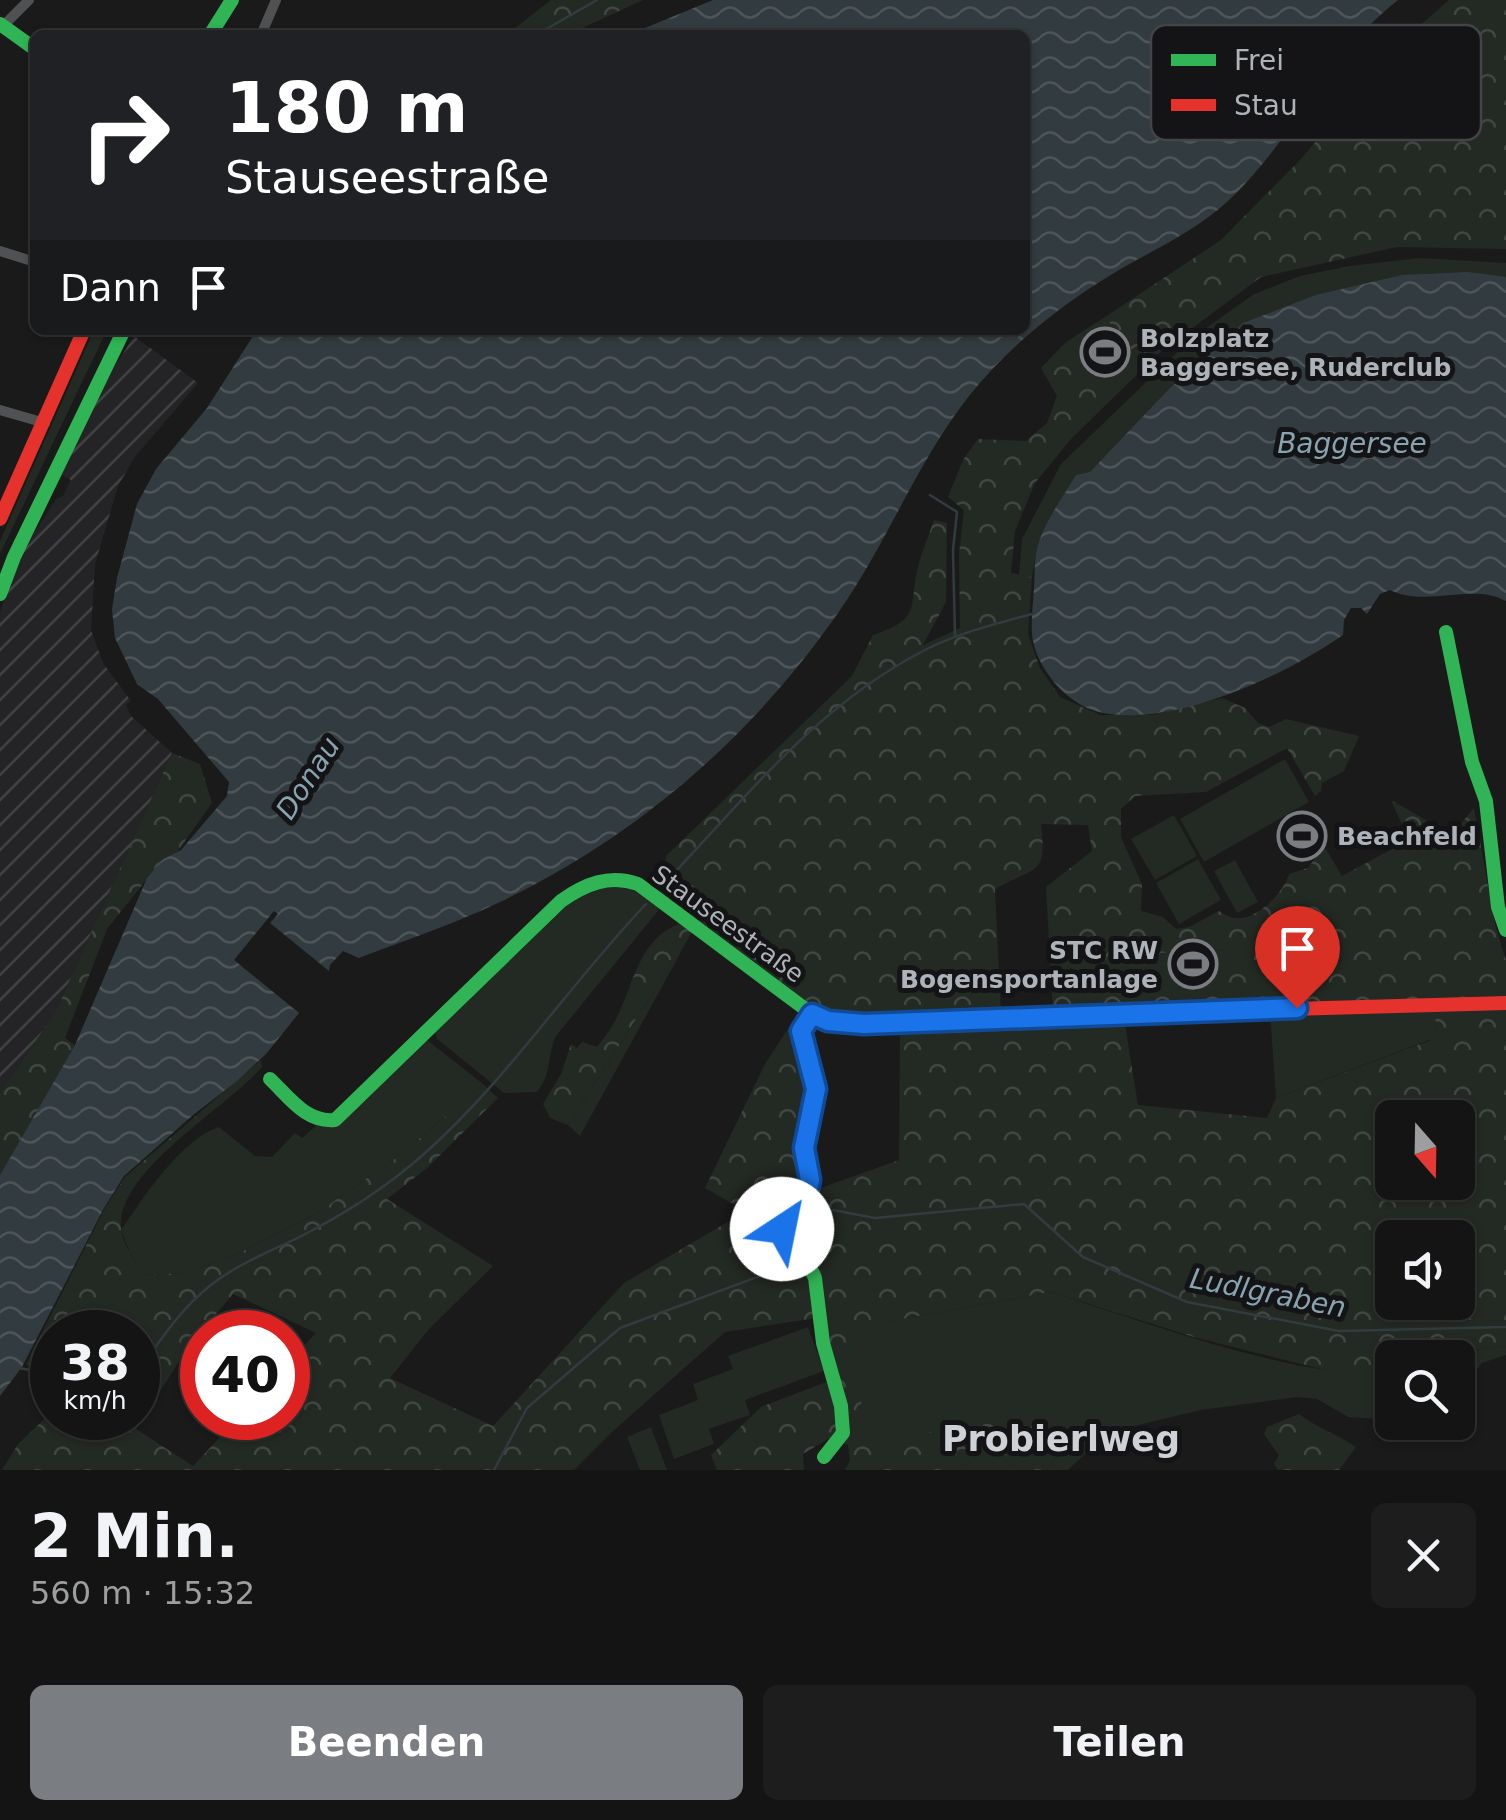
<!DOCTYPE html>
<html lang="de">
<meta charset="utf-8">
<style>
:root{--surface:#141414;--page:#1d1d1d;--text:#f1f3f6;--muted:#9d9ea0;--line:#333334;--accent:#7a7d81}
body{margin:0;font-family:"DejaVu Sans",sans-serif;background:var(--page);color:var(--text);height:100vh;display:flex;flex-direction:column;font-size:38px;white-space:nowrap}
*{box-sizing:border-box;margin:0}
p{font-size:32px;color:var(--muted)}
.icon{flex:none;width:55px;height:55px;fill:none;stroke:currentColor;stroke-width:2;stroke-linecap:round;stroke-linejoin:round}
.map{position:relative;height:1470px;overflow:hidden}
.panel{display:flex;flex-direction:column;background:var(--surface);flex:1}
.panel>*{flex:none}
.hud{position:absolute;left:30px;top:30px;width:1000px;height:305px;border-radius:15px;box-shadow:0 2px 8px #0004,0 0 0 2px var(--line);background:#202124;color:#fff;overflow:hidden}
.needle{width:65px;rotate:160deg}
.controls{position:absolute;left:1375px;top:1100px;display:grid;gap:20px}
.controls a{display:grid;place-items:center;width:100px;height:100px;border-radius:15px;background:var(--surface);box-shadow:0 2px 8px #0004,0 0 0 2px var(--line);font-size:50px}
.speed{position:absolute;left:30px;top:1310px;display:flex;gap:20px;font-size:50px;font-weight:700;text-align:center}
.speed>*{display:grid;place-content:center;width:130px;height:130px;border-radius:50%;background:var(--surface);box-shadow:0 2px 8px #0004,0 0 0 2px var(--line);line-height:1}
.speed small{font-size:25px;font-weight:400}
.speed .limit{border:15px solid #d22;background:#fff;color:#111}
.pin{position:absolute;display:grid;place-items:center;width:85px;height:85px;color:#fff;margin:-102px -42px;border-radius:50% 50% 50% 0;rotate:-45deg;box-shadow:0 0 10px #0007}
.pin .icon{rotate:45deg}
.me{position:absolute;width:110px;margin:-55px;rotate:34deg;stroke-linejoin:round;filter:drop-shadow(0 0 8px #0008)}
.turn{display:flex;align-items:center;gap:35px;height:210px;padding:0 30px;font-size:45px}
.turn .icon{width:130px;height:130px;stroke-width:2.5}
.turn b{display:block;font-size:70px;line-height:85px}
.then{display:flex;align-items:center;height:95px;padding:0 30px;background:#0003;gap:20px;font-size:38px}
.round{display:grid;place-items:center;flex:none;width:105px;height:105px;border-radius:15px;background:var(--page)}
.headline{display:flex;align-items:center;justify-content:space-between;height:170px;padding:0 30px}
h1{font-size:60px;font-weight:700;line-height:75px}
.primary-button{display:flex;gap:20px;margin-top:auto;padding:20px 30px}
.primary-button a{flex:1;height:115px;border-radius:15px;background:var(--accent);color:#fff;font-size:40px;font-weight:700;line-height:115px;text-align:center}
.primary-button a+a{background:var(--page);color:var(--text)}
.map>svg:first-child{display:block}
.industrial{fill:url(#industrial-furrows)}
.green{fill:#232923}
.forest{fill:url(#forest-crowns);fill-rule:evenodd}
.water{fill:url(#water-waves)}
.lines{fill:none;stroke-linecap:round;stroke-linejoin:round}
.stream{stroke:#323b3f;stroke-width:2.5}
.street{stroke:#4f5153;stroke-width:10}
.fast{stroke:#30b455;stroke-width:14}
.jam{stroke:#e5322d;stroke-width:14}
.route-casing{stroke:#114b97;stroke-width:25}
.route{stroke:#1a73e8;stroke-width:18}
.labels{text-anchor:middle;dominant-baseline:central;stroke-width:10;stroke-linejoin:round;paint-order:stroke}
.poi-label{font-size:25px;font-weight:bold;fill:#adb3b9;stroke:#141416;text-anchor:start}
.street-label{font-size:25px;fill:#adb3b9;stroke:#141416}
.water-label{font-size:28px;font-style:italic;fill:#88a4b0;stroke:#141416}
.district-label{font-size:35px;font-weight:bold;fill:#ced1d6;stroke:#141416}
.key{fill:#141416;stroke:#424447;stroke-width:2.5}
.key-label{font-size:28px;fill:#adb3b9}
</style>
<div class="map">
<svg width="1506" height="1470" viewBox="0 0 1506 1470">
<defs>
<pattern id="industrial-furrows" width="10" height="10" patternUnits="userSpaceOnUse" patternTransform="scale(2.5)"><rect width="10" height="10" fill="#242426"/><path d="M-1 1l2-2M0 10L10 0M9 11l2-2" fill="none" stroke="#414143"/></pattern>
<pattern id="forest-crowns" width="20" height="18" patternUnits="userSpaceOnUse" patternTransform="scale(2.5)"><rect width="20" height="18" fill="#232923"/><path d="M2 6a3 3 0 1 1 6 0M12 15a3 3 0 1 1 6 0" fill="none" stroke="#404641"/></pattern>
<pattern id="water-waves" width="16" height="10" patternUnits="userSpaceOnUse" patternTransform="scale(2.5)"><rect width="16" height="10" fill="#323b3f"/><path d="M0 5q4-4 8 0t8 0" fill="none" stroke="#4d5559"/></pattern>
</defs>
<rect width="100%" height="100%" fill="#1a1a1a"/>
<path class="industrial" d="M134,336l64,47 -64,75 -16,28 -23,78 -4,66 12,33 28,38 -5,4 5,11 41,37 -117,260 -55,80v-481l18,-54 38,-59 7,-3 8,-16 -11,-6 54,-106z"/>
<path class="green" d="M1419,258l87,5v14l-375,155 -42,41 -13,2 -39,74 -5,28 -13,-2 3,-36 39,-75 130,-125 63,-45 46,-18 49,-10z
M1105,317l36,44 -28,25 -47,-44z
M94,330h13l-107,224v-13z
M1285,759l24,43 -105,60 -24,-43z
M1174,815l23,41 -42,24 -24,-41z
M1198,859l23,41 -42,24 -23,-41z
M1235,860l23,42 -21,11 -23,-42z
M604,886l35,4 23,16 -106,130c-9,20 -4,38 -19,56l-33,1 -67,-54 -2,-7 140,-136z
M692,932l-112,204 -12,-11z
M1225,949l2,26 -66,4 -2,-26z
M1434,1007l2,18 -4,14 -156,59 -6,-86z
M426,1039l57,45 -80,69 -86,60 -86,44 -46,16 -41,2 -14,-22 -9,-23c22,-32 60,-91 98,-103l36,29 17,1 23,-24 7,5 15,-13 10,1z
M1051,1292c107,34 230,82 341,84v44l-44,-3 -31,-18 -20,-2 -96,13 -80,19 -18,8 -35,33h-21l20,-28 -145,-5 -26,7 -27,-2 -24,-109 62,-15z
M808,1327l16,44 -79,29 5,15 -41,14 5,15 -40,15 -15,-44 39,-15 -5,-16 40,-15 -5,-13z
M1506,1346v9l-24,8 -24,30v-35h-8l15,-7z
M651,1427l16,43h-27l-13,-33z
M984,1445l37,25h-59z"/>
<path class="forest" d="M551,0h92l-76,35h-61z
M1449,0h57v249l-109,-2 -136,30 -101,75 -89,87 -36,44 -20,48 -4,42 21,4 -4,57 12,34 20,29 40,18h51l71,-17 23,10 13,15 11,4 17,-8 73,17 -15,35 -22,12 -1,8 -6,5 -28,-48 -81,44 -71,4 -14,13v28l21,47 -1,27 22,6 13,12 13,-2 30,-16c5,3 10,6 15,7 21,4 50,-25 55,-44l19,-6 16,-22 18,30 67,-36 -18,-40 35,20 14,15 13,-2 21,-25 21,116 11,37v38l-453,12 -7,-124 46,-36 -4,-26 -47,-1c6,53 -4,41 -46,65l6,125c-59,2 -135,16 -190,-6l-149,-113 4,-39 186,-180 21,-41c50,-17 35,-27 45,-68 4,-16 11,-32 16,-47l13,3 -1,79 -23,43 37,-17 -1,-74 5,-44 -16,-13 15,-37 15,-21 48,2 21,-18 10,-27 -16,-28 25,-26 46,43 29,-24 -36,-44 116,-77 79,-80 99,-116zM1225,949l1,26 -65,3 -1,-25z
M172,753l28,11 12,39 -37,52 -13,5 -55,69 -42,109 10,7 -75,130v-82l55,-80z
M679,924l13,8 -124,193 -18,-7 -7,-14 18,-30 10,-30 6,4 5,-6 15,5c6,-8 13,-17 18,-26 19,-35 22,-81 64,-97z
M1434,1007h72v339l-41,5 -15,6 -58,1v18l-47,-1 -148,-37 -146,-46 -144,26 -61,15 24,109c52,4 78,-26 123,-25 23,0 53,17 75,24l-21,29h-26l-37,-25 -22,25h-117l5,-10 -2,-15 -20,-6 -25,15 1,16h-87l-6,-15 50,-48 76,-29 -13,-53 -4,-48 -39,-53 -23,-6 -53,-30 60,-124 24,-37 9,12 13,50 -17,64 10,41 95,-34 1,-133 224,-9 14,87 129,13 9,-20 155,-58 5,-15zM1392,1118h66v64h-66zM1392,1238h66v64h-66z
M261,1060l1,7c-36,41 -145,104 -141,160 1,18 14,34 24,48l40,-2 46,-16 86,-44 86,-60 80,-69 15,14 -71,70 -40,31 106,67 -64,63 -39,49 103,48 131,-143 117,-69 47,29 22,27 6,48 -91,14 -113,100 -38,38h-572l16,-26 34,-32v6h86v-86h-86v54l-26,-22 79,-156 20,-31zM233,1294l83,39 -28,30v55h-50l-45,48 -57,-37 53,-83z
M1299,1414c18,14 38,20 57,33l-17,23h-61l-4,-6 5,-9 -15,-21 3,-7z"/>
<path class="water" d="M713,0h685c-72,56 -105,141 -170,201 -33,30 -71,47 -109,69 -56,33 -109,75 -150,126 -52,66 -81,145 -129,214 -87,126 -202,226 -340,292 -46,22 -94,38 -141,56l-16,-7 -13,14 -1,6 -59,-48 8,-9 -4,-3 -40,49 65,53 -33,41 -29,27 -44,34 -69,61 -20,32 -82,159 -22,29v-221l75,-130 72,-167 15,-18 19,-10 46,-54 2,-14 -71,-83 -21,-15 -22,-46 -3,-29 5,-31 20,-74 19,-35 51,-61 50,-78h768v-295h-397z
M1468,272l38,5v324c-34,-19 -79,7 -116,-11l-10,4 -13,20 -6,-6h-10l-7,12 -1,15c-57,40 -172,94 -244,77 -33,-8 -64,-45 -67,-78 -1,-15 1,-31 2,-46 1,-12 0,-27 3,-39 6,-25 26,-52 39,-74l14,-3 80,-84 73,-65 73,-28 86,-20z"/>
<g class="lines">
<path class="stream" d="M536,35l61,-35
M930,495l27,17 -4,38 2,87
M661,887c82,-86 154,-180 262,-236 35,-18 72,-27 109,-37
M799,1243l34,-33 42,8 149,-14 59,53 104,45 152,29 167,-4
M19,1368l33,6
M138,1372c21,-30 43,-64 73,-87 30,-24 67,-36 100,-54 40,-21 79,-47 113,-77 84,-75 145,-169 222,-250
M494,1470l33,-62 93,-80 148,-55 22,-21"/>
<path class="street" d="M1,28l28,-28
M261,35l15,-35
M0,251l35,11
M0,410l45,13"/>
<path class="fast" d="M0,24l35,25
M210,35l22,-35
M0,594l14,-37 110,-227
M1446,632l26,130 14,39 12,106 8,23
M812,1014l-11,17 15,58 -12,59 4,48 -5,11 -21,22 25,32 8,17 8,65 18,63 2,27 -19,24
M270,1079c19,18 36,44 65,41l226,-219c24,-17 48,-27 77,-17l174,130 16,7 36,3 426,-15"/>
<path class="jam" d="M0,519l84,-189
M1290,1009l216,-6"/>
</g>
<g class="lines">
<g class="route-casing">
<path id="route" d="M782,1229l22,-22 6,-27 -6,-32 12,-59 -15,-58 11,-17 16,7 36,3 433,-16"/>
</g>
<use href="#route" class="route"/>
</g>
<defs>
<g id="stadium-ring" transform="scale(2.5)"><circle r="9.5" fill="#141416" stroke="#7a7d81" stroke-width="1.5"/><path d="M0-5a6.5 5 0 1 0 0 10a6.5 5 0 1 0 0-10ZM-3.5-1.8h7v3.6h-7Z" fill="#7a7d81"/></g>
</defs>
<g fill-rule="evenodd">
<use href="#stadium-ring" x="1105" y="352"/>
<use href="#stadium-ring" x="1302" y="836"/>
<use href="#stadium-ring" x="1193" y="964"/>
</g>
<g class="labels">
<g class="poi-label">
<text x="1140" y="338">Bolzplatz<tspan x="1140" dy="29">Baggersee, Ruderclub</tspan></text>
<text x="1337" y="836">Beachfeld</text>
<text x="1158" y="950" text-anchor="end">STC RW<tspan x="1158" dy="29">Bogensportanlage</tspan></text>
</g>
<g class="street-label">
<text transform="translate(728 924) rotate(36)">Stauseestraße</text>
</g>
<g class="water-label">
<text x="1352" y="443">Baggersee</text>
<text transform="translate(308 778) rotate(-57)">Donau</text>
<text transform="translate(1268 1293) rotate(11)">Ludlgraben</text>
</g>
<g class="district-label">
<text x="1061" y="1439">Probierlweg</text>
</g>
</g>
<rect x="1151" y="25" width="330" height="115" rx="15" class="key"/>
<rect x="1171" y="54" width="45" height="12" fill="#30b455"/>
<rect x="1171" y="99" width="45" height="12" fill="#e5322d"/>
<g class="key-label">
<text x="1234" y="70">Frei</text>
<text x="1234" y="115">Stau</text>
</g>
</svg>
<div class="controls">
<a><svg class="needle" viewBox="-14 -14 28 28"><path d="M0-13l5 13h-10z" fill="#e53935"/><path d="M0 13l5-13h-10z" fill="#9d9ea0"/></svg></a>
<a><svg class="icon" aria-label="sound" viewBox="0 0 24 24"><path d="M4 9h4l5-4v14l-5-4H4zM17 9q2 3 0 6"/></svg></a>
<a><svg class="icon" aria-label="search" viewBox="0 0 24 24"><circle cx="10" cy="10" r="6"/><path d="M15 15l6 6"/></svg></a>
</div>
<div class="speed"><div>38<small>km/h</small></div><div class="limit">40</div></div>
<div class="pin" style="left:1297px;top:1008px;background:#d93025"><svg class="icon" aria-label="arrive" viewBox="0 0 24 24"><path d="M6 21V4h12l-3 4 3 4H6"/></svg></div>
<svg class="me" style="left:782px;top:1229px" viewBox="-20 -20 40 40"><circle r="19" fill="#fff"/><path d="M0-13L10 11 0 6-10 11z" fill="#1a73e8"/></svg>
<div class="hud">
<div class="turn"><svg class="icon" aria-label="right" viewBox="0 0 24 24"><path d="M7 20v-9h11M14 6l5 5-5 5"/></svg><div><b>180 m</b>Stauseestraße</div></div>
<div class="then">Dann<svg class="icon" aria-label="arrive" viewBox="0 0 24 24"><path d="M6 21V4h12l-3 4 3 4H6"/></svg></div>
</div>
</div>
<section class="panel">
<div class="headline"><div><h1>2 Min.</h1><p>560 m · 15:32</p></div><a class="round"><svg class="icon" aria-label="close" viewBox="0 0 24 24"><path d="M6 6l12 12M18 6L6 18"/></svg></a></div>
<div class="primary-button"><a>Beenden</a><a>Teilen</a></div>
</section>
